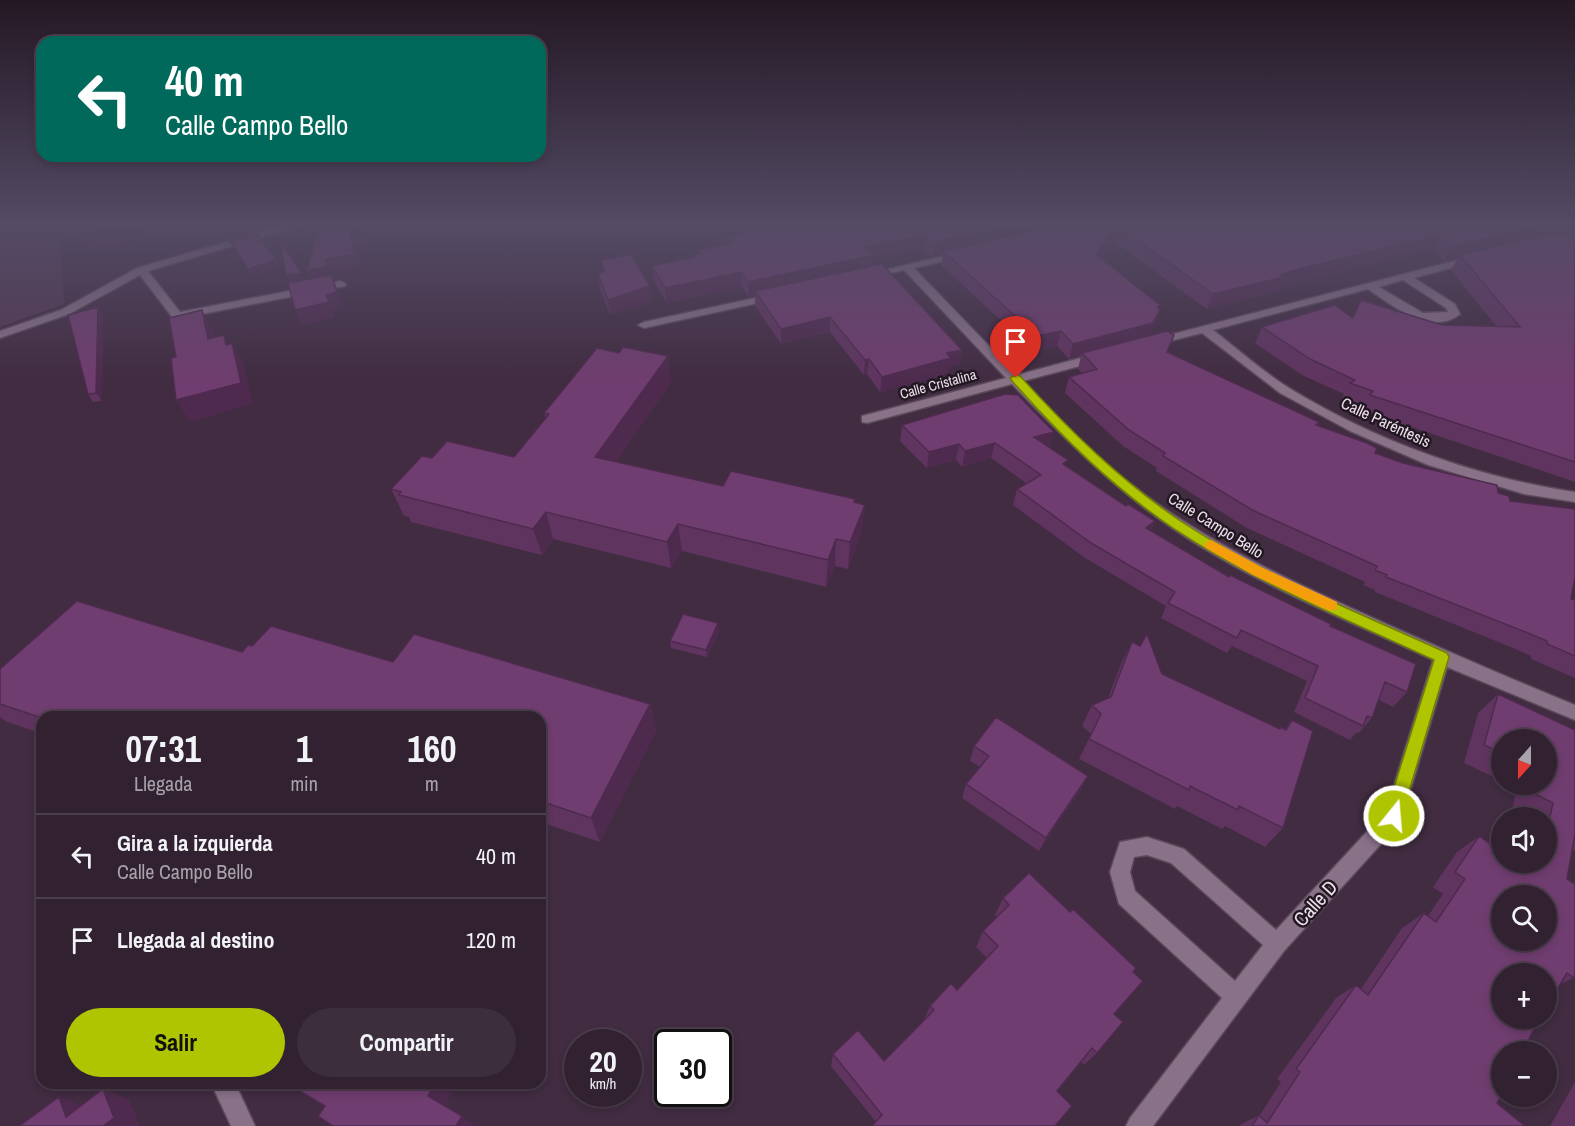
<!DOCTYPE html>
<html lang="es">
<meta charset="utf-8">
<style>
:root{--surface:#312131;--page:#3d2e3d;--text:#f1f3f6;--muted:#a8a3ab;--line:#4c3e4d;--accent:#b0c501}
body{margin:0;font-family:"Archivo Narrow",sans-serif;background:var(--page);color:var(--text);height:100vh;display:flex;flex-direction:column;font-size:22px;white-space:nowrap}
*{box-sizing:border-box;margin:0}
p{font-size:20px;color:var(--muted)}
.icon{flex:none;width:33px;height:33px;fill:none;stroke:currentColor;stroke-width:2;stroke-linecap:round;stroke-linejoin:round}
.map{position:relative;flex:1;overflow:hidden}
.details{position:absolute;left:36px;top:711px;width:510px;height:378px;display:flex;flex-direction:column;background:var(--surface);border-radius:18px;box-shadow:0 3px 9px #0003,0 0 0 2px var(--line)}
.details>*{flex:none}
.guide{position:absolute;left:36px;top:36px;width:510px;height:126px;border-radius:18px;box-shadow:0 3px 9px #0003,0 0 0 2px var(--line);background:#00695c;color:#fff;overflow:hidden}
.needle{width:39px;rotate:201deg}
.controls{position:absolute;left:1491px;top:729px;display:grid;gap:12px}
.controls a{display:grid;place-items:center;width:66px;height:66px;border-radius:50%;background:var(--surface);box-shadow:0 3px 9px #0003,0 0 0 2px var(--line);font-size:30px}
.speed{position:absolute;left:564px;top:1029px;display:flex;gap:12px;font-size:30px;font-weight:700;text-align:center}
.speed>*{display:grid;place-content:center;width:78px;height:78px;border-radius:50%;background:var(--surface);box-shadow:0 3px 9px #0003,0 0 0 2px var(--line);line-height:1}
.speed small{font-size:15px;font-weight:400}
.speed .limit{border:3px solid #111;border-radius:9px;background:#fff;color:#111}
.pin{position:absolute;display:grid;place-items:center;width:51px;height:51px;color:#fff;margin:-62px -26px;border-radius:50% 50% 50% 0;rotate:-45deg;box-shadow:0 0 6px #0007}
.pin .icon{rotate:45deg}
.me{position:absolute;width:66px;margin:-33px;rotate:17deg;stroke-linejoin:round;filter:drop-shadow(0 0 4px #0008)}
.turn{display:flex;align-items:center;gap:21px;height:126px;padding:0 30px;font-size:27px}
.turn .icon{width:78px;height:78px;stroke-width:2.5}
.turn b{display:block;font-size:42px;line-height:51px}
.eta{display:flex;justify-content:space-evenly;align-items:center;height:102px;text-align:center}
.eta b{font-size:36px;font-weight:700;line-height:42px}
.primary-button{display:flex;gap:12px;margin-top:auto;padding:12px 30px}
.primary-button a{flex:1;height:69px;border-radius:36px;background:var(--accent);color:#111;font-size:24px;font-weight:700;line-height:69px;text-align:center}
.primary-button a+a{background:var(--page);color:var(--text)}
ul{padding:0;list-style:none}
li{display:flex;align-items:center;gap:18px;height:84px;padding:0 30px;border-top:2px solid var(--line)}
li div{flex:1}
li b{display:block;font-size:22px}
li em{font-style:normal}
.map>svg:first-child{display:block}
.built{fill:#513750}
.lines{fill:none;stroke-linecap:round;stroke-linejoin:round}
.street-casing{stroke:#5a495a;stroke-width:3}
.street{fill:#897188;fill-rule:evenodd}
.wall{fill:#5f345f}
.shaded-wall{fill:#4e2b4e}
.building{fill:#6f3d6f;stroke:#4e2b4e;stroke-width:1.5;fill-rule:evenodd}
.route{fill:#b0c501;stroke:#728001;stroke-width:1.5}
.slow{fill:#f59e0b}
.labels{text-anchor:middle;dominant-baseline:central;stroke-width:5;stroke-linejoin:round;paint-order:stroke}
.far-street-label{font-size:14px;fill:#eddfec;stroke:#221822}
.street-label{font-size:16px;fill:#eddfec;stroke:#221822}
.near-street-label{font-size:20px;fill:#eddfec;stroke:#221822}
</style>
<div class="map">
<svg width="1575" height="1126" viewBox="0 0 1575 1126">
<rect width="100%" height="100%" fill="#412c41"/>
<path class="built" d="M0,223h59l5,81 -64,23z"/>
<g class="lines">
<g class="street-casing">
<path id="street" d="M291,223h19l-162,48 32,41 161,-31 5,3 -1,2 -168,33 -4,-1 -33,-43 -71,39 -69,24v-7l61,-21 76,-42z
M960,252l4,1v4l-50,11 103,107 82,-22 4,1v6l-80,21c34,35 67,71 105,101 67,53 144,90 221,125 75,34 150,67 226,98v15l-128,-53 -46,155 -117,129 -131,175h-27l4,-8 92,-120 -103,-94 -9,-32 10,-30 27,-5 37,12 92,81 110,-119 47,-151c-88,-41 -181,-77 -261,-132 -60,-41 -110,-92 -160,-144l-145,39 -5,-1v-6l144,-38 -102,-108 -35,8 -5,-3zM1147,855l24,8 92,82 -28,36 -100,-90 -5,-19 4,-15z
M1473,256l4,1v4l-63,17 41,26 5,10c-28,23 -69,-9 -92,-25l-155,41c25,19 50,42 76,58 87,53 186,89 286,104v10l-51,-8 -96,-29 -78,-34 -70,-38 -78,-60 -48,12 -6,-3 2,-2zM1403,280l43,28 2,4 -25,1 -44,-26z
M773,294l4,1v4l-133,29 -6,-3 6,-3z
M211,1083h24l20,43h-24z"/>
</g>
<use href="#street" class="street"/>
</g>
<path class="wall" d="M770,223h805v259l-214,-72 2,-4 -22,-7 3,-5 -42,-19 -47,-32 7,-16 90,-10 9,-17 81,25 55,2 -46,-57 7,-12 -14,3 -11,-12 -152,38 -3,4 -71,18 -94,-68 -13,17 61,48 -6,18 -6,12 19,17 151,69 -2,4 58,27 28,10 95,30 12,8 61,98 4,1v78l-44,-19v-3l-18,-8 -138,-56v-2l-12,-5 2,-3 -120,-55 -89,-56 1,-3 -34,-22 -58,-53 4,-16 13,-4 -4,-4 3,-13 -12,3 -12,-13 -23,5 -93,-86 2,-11 -11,3 -8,-8 -51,11v6l89,84 -3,15 -10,2 -1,6 -68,19 -13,-18 -3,1 -34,-43 -49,12 -26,-38v-11l-6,2 -7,-10 -75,16 -13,-22 -2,-15 43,-9 -1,-3 4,-1v-3l29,-6v-8l37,-7v-4z
M230,241l46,19 4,7 -28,9z
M601,260l49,26 2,15 -42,14 -10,-26 -2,-15 5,-3z
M98,307l5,8 -1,86 -9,1 -5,-8z
M671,382l-55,80 107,24 132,13v3l7,29 -14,38 -13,-3 -9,21 -144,-36 -11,17 -118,-29 -11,16 -131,-33 -2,-5 -5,-1 -13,-27 41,-31 82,-1 32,-39 -2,-5z
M902,425l147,22 17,19 60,40 29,15 -4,10 78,46 101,49 77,66 -14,15 -14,-7 -7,18 -13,15 -2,-1 -7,8 -56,-28 13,-31 -75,-35 -5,7 -66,-35 5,-12 -81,-48 -72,-53 4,-16 9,-6 -35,-25 -29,9 -6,-7 -29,8 -27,-27z
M718,623l1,8 -12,26 -36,-9 -1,-7z
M1132,642l30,32 117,55 2,-2 4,2 7,-9 -9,108 -18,19 -40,-21 -3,3 -45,-23 -2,3 -96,-50 12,-25 -9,-8 10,-21 16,-7 13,-34z
M252,646l398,58 6,27 -56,111 -60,-20v-105h-498v17l-37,-13 -5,-4v-48l242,-17z
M1498,694l77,36v121l-3,-2 -5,30 7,99 -14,6 -58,68 -5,51 28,23h-285l1,-2 19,-9 21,-33 -4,-3 59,-81 20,-13 5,4 41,-61 22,-15 4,3 15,-22 -10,-7 24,-35 22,-16 13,9 10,-6v23h44v-44h-21l-13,-7 5,-22 -9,-5h38v-44h-44v41l-38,-18 14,-50z
M974,746l114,30 -7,14 -42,61 -77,-53 4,-14 14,-17 -10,-6z
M1003,898l130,74 -36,81 -13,12 -3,-3 -205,60 -45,-56 2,-12 51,7 40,-41 6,-14 27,-16 30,-32 -11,-11 7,-16 14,-14 -2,-2z
M1575,1082v44h-25z"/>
<path class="shaded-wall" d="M135,223h8l2,14 -55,12 -9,-15z
M361,223h1l6,20 -12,3 4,22 -28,5 2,7 9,27 -10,3 2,7 -33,9 -7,-16 18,-26 -6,-14 19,-11 24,-28z
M1023,223h63l-143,28v3l-11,3 2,-15z
M1548,223l-10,15 -78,17 -2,3 -14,3 8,-14z
M1117,226l-4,15 -21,28 4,-15z
M1442,234l-9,15 -154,38 -1,4 -71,18 6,-15 67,-19 7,-3z
M926,235l-2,14 -51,11 -1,10 -117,21v4l-6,2 -1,-15 118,-35z
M276,260l4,7 -28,9 -4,-7z
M741,272l1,15 -75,16 -2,-15z
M302,273l5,12 -15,3 -6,-13z
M650,286l2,15 -42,14 -2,-15z
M1161,306l-6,18 -7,14 -66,15 -1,3 -12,3 4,-15z
M98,307l5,8 -1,86 -6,-8z
M202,310l11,21 8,29 -13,-21z
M830,317v15l-49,12v-15z
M1061,331l-4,15 -23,5 3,-15z
M224,335l11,20 -3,-12 12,22 9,39 -63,18 -14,-22 50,-55z
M962,350l-3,15 -10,2 -1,6 -68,19 2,-15 65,-24z
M668,356l3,26 -70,102 -6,-27z
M869,359l-2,15 -3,1 1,-15z
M1054,432l-5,15 -15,-10z
M995,443l-4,15 -29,9 3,-16z
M959,444l-3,16 -29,8 2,-16z
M865,505l-3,26 -14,38 2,-27z
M546,512l7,27 -11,16 -9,-26z
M1155,521l-7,15 -2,-8z
M678,524l4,27 -11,17 -4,-26z
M836,539l-1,27 -9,21 2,-27z
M718,623l1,8 -12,26 -1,-7z
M650,704l6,27 -56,111 -9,-24z
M1088,776l-7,14 -42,61 7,-13z
M436,1083h22l-14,24 -16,-11z
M103,1089l26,10 11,27h-37z
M59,1097l28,10 -21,10z
M462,1116l14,10h-20z"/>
<path class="building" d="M81,223h54l-54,11z
M320,223h41l1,6 -12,2 4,23 -28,5 2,7 -21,4z
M773,223h250l-89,19 -8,-7 -60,12 8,8 -126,27 -7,-10 -76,16 -13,-22 44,-9 -2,-3 6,-1 -2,-3 34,-7 -5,-7 39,-8 -2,-3z
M1066,223h509v3l-27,-3 -96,24 -10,-13 -155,38 -7,3 4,2 -71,17 -96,-68 -21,28 65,52 -4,1 3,2 -7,14 -80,21 -12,-13 -24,5 -94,-85z
M257,234l19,26 -28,9 -18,-28z
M1549,234l26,3v225l-205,-67 3,-4 -23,-8 5,-3 -45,-21 -48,-32 73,-22 18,13 8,-18 81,25 78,2 -60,-72z
M280,242l22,31 -16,2z
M631,255l19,31 -42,14 -10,-26 7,-3 -4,-11z
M882,264l80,86 -15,3 4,5 -69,19 -13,-18 -4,1 -35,-43 -49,12 -26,-38z
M331,275l6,17 -11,3 3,7 -34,8 -7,-27z
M98,307l-2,86 -8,1 -20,-79z
M202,310l6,29 16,-4 2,10 6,-2 9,40 -65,17 -5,-42 5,-1 -7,-39z
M1167,331l7,4 -7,17 152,70 -3,3 51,18 10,5 -2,5 28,10 94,22 1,8 11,3 1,5 65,8v68l-4,22 4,1v56l-28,-12v-3l-19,-8 -142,-56 1,-2 -12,-5 2,-4 -123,-55 -91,-55 2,-3 -36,-23 -60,-53 28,-8 -15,-16z
M623,347l45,9 -73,101 128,29 8,-15 124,28 -1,3 11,3 -15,37 -14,-3 -8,21 -150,-36 -11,18 -121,-30 -13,17 -134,-34 2,-3 -10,-3 31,-33 10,2 15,-17 67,16 35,-43 -5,-1 53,-65 22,5z
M1005,394l13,1 36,37 -20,5 34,23 -5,4 63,42 2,-2 27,17 -9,7 83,49 1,-2 101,49 -1,2 86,38 -9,28 -22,-10 -13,36 -5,-2 -4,10 -58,-28 13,-32 -77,-36 -4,8 -69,-35 7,-11 -84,-49 -74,-54 24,-14 -46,-32 -30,8 -6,-7 -30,8 -27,-27z
M77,601l165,51 6,-7 4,1 19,-20 122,36 21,-28 236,70 -59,114 -51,-17v-84h-498v1l-42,-14v-35z
M683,614l35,9 -12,27 -36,-9z
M1147,634l15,40 118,55 1,-2 5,3 6,-10 21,11 -30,97 -44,-22 -1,4 -48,-24 -1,4 -100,-51 12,-25 -9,-9 19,-8 21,-55 8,4z
M1498,694l77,36v104l-8,45 8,5v91l-1,3 -7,-5 -21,35v-34h-44v44h38l-18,34h-20v43l-5,8 28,23h-273l7,-11 8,8 33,-51 -4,-3 60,-84 12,10 56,-82 12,9 29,-43 -10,-7 24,-36 18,13 5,-8v21h44v-27l7,-32 -18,-9 2,-10h9v-44h-44v13l-18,-8zM1502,896h44v44h-44z
M996,717l92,59 -42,62 -80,-54 23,-28 -15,-10z
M1029,873l41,39 3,-3 63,59 -3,4 10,9 -29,33 9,8 -26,31 -5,-5 -35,43 15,15 -17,20h-183l10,-11 -49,-61 25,-24 26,31 50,-51 -4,-4 21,-23 6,7 41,-44 -15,-15 26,-26 -6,-7z
M289,1083h147l-8,13 34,20 -6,10h-123l-15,-10 7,-10 -37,-22z
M103,1089l11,29 -11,8h-84l40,-29 7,20z"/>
<linearGradient id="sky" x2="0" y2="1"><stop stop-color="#241824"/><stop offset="0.59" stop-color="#544b65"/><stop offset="1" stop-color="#544b65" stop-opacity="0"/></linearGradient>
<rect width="1575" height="381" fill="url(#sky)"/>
<path class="route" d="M1016,375l4,1c49,54 101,105 162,146 82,54 176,90 265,131l2,4 -49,165 -6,2 -6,-2 -3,-6 49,-156c-88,-41 -180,-78 -261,-132 -61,-41 -113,-93 -161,-147l-2,-3z"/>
<path class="slow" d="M1211,540l52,28 74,34v8h-10l-74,-35 -47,-27 -2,-4z"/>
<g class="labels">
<g class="far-street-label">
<text transform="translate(938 384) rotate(-15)">Calle Cristalina</text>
</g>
<g class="street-label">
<text transform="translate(1386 422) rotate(25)">Calle Paréntesis</text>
<text transform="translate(1216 525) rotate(32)">Calle Campo Bello</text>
</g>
<g class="near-street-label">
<text transform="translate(1315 903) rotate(-48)">Calle D</text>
</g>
</g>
</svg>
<div class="controls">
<a><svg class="needle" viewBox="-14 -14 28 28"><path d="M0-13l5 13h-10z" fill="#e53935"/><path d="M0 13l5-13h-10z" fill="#a8a3ab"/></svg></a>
<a><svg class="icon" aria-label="sound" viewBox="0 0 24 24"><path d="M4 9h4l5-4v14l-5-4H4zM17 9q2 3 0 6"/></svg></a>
<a><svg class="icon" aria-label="search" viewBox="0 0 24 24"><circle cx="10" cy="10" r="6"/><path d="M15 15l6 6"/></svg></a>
<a>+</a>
<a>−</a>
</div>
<div class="speed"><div>20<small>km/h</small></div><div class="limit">30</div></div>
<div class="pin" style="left:1016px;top:378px;background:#d93025"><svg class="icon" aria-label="arrive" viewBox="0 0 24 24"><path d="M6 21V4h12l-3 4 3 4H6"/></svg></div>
<svg class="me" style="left:1394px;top:816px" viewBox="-20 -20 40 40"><circle r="17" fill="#b0c501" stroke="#fff" stroke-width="3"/><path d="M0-11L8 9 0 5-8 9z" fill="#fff"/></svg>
<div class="guide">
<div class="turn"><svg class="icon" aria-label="left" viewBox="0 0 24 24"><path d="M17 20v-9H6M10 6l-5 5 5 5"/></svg><div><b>40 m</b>Calle Campo Bello</div></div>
</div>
<section class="details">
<div class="eta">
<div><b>07:31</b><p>Llegada</p></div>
<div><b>1</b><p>min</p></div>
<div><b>160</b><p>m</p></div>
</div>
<ul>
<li><svg class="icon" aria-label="left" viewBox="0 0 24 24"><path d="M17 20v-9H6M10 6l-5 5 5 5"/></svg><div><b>Gira a la izquierda</b><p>Calle Campo Bello</p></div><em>40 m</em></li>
<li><svg class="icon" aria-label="arrive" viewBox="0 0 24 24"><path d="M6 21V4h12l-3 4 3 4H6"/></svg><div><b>Llegada al destino</b></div><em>120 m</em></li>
</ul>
<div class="primary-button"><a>Salir</a><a>Compartir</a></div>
</section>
</div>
